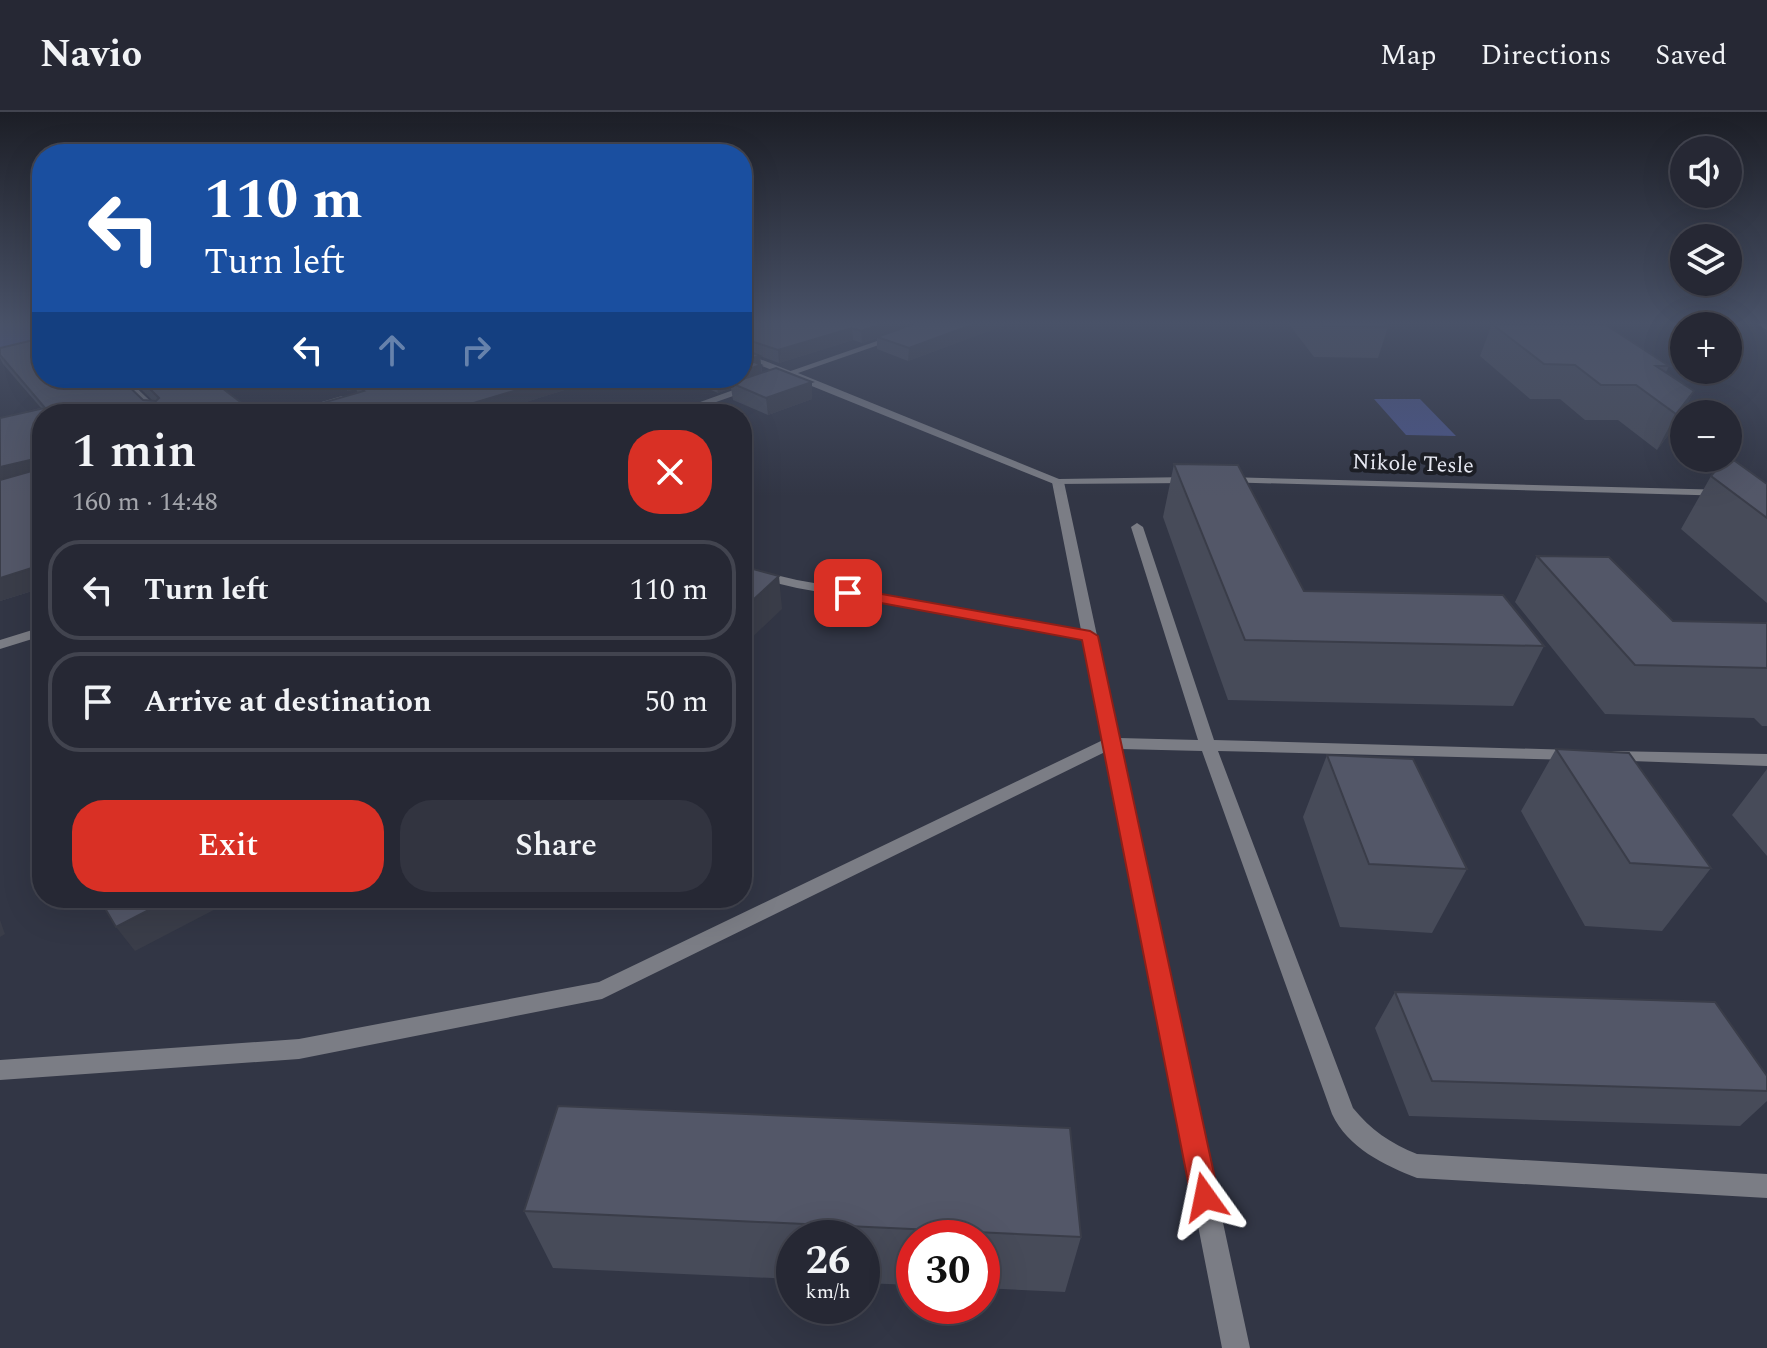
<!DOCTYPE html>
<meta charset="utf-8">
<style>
:root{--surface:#262834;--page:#323440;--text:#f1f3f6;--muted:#a4a6ac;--line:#42444f;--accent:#d93025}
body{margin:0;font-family:Spectral,serif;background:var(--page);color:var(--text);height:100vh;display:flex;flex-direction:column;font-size:30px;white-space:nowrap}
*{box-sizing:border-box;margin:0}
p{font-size:26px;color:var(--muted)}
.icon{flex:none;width:44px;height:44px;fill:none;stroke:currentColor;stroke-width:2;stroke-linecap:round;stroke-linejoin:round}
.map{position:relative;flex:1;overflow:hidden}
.panel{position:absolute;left:32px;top:292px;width:720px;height:504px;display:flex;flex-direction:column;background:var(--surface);border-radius:32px;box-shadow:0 8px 32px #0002,0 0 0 2px var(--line)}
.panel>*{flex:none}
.hud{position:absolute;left:32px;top:32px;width:720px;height:244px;border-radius:32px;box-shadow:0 8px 32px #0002,0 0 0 2px var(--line);background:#1a4fa0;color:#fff;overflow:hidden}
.controls{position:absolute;left:1670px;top:24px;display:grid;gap:16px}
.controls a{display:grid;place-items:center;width:72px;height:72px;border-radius:50%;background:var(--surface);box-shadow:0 8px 32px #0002,0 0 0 2px var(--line);font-size:40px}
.speed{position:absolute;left:776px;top:1108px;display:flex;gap:16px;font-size:40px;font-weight:700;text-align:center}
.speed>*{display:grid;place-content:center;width:104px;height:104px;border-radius:50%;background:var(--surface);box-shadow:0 8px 32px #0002,0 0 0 2px var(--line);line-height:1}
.speed small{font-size:20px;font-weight:400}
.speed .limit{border:12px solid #d22;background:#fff;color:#111}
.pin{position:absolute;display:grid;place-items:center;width:68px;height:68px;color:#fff;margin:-34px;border-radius:16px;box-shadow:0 4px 12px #0006}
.me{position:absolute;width:88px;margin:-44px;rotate:348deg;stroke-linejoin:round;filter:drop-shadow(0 0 6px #0008)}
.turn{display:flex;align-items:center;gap:28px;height:168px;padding:0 40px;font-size:36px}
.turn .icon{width:104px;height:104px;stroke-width:2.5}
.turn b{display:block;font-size:56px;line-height:68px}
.lanes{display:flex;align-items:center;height:76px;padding:0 40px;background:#0003;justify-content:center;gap:40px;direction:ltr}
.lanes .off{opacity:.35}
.round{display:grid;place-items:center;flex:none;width:84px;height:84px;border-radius:32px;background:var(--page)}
.overview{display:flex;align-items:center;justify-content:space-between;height:136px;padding:0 40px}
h1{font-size:48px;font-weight:600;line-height:60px}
.action{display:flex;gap:16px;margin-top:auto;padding:16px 40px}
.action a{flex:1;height:92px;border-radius:32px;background:var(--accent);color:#fff;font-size:32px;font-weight:600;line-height:92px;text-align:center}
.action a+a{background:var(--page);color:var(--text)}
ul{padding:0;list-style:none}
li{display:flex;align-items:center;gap:24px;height:100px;margin:0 16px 12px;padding:0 24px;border:4px solid var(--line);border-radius:32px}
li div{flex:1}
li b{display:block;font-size:30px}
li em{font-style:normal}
header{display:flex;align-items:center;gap:48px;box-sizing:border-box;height:112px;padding:0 40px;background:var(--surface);border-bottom:2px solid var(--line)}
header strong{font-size:38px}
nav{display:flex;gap:44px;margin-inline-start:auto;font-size:28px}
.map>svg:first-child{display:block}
.green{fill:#4a558b}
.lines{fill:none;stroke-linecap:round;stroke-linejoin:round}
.minor{fill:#7b7d85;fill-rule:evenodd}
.tertiary{fill:#7b7d85;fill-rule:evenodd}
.wall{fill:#474b59}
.shaded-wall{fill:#3a3d49}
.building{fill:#535768;stroke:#3a3d49;stroke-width:2}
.route{fill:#d93025;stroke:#8d1f18;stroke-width:2}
.labels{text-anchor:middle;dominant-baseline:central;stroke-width:8;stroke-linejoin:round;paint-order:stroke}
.far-street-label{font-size:22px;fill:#e6e8f2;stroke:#1c1e25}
</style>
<header>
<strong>Navio</strong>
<nav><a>Map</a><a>Directions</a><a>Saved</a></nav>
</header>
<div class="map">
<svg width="1767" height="1236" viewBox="0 0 1767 1236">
<rect width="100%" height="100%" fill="#323645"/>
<path class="green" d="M0,211h42v15l-42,10z
M1374,287h46l36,37 -50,-1z"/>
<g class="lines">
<path class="minor" d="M1756,211h11v7z
M742,240l51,20 2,2 -8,2 -45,-18z
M116,266h10l38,36h-11z
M342,284l5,3 -2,2 -48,13h-16z
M1058,367l6,3 55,256 79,2 -67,-213 6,-4 6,4 71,213 361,10 8,5 -8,5 -357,-9 135,357c17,21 38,36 64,46l350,20v24l-350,-20c-33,-13 -69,-30 -85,-64l-130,-363 -81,-2 129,599h-28l-117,-596 -503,247 -303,60 -299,21v-20l299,-21 300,-57 504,-242 -20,-101 -286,-51 -55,-13v-8l55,13 284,50 -29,-148z
M1610,639l157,3v12l-163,-6 -2,-4 2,-4z"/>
<path class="tertiary" d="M929,211h13l-144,50 261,106 132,-2 6,3 -6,3 -137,1 -272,-110z
M750,272l5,3 -2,2 -71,25h-15z
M1226,365l541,14v6l-545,-15 -2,-2z
M42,515v9l-42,13v-9z"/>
</g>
<path class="wall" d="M742,211h268l-102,38 -31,-12v-11l-15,5 -9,-3 -74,23 -19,-7 2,16 50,10v17l-44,16 -35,-15 -2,-12 -13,5 -34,-15h58z
M1288,211h96l4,4 -10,31 -64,-1z
M1492,212l177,42 -3,6 28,19 -19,35 -18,24 -39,-30h-33l-25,-21h-30l-50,-43z
M0,236l143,52 10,1 -23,-23h79l47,36h-214v174l-42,13v-183l41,-10 -38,-44 -3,-6z
M329,266h274l-116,36h-161l-4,-11 36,-10 -2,-4 -8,2z
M1174,352l130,127 240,55 -31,60 -285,-6 -65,-183z
M1711,364l56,8v119l-86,-74z
M1537,444l136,65 94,2v103h-5l-8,-8 -149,-4 -90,-112z
M1556,637l155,119 -49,63 -77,-5 -64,-115z
M1327,643l140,114 -35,64 -92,-6 -37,-110z
M1767,657v87l-35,-41z
M1395,880l372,84v25l-27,25 -331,-10 -34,-88z
M524,1099l557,26 -16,55 -83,-4v-50h-68v47l-52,-2v-45h-68v41l-241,-11z"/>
<path class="shaded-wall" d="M884,211h35l-57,20 -1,-12z
M977,211h33l-102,38 1,-13z
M852,216l1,12 -74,23 -1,-13z
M760,244l2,22 -31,5v5l-13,5 -2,-13 6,-2h20v-7l6,-12z
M344,266h51l-40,7 1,4 -8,2z
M557,266h46l-116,36h-50z
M812,270v17l-44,16 -2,-17z
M1694,279l-19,35 -18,24 19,-36z
M34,347l8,14 -42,14v-20z
M35,455l7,12v9l-42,13v-23z
M779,464l3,33 -40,38v-37z
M172,786h58l1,3 -96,50 -19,-24z
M0,808l5,14 -5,3z"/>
<path class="building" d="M742,211h142l-23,8 -9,-3 -74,22 -36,-12z
M916,211h61l-68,25 -32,-11z
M1321,211h63l4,4 -65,-1z
M1492,212l114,1 63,41h-13l38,25 -18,23 -40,-29h-35l-26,-20 -31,-1z
M42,226v40h78l23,22 13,1 3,-3 -20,-20h70l47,36h-214v165l-7,-12 -35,11v-98l32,-9 2,-12 -34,8v-49l45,-10 -45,-53v-7z
M742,236l18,8 -12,3 13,6 -19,6z
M776,256l36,14 -46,16 -35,-15z
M382,266h175l-120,36h-97l-18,-11 42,-12 -9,-6z
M1728,344l39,28v34l-56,-42 15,-18h2z
M1174,352l64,1 66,126 199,4 41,51 -299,-6z
M1537,444l72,1 64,64 94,2v45l-132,-3z
M742,454l37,10 -37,34z
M1556,637l73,4 82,115 -81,-5z
M1327,643l86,4 54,110 -98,-5z
M99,786h73l-56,29z
M1395,880l320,10 52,74v15l-335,-10z
M558,994l512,22 11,109 -557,-26z"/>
<linearGradient id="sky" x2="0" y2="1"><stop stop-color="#1c1e26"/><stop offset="0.55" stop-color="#495268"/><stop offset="1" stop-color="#495268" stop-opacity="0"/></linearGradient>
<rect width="1767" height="384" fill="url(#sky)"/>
<path class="route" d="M848,476l242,43 8,5 121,561 -4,10 -10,4 -10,-4 -4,-10 -109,-557 -239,-44 -2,-3z"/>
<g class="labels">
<g class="far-street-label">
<text transform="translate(1413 352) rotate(2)">Nikole Tesle</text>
</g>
</g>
</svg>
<div class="controls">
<a><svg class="icon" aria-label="sound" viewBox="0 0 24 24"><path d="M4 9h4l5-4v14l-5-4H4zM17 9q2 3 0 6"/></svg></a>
<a><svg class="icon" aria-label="layers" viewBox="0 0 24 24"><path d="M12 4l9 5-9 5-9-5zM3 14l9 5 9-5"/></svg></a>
<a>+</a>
<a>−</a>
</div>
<div class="speed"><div>26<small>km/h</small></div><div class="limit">30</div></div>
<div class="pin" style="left:848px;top:481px;background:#d93025"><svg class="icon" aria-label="arrive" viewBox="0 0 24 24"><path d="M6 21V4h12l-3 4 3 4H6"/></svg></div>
<svg class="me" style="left:1205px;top:1085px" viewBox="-20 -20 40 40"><path d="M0-17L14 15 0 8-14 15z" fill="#d93025" stroke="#fff" stroke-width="4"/></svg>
<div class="hud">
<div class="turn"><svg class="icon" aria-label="left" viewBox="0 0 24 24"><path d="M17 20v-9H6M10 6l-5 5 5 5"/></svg><div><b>110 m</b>Turn left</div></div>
<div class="lanes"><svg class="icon" aria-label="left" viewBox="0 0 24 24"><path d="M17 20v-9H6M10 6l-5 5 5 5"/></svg><svg class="icon off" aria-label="ahead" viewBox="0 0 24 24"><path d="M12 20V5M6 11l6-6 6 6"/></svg><svg class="icon off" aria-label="right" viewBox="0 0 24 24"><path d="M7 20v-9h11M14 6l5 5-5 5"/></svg></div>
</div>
<section class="panel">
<div class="overview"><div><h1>1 min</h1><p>160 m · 14:48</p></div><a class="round" style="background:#d93025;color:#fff"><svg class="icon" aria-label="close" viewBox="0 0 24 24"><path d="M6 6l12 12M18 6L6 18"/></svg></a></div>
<ul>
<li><svg class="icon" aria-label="left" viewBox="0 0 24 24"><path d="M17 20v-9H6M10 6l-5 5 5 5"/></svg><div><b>Turn left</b></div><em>110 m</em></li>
<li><svg class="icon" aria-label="arrive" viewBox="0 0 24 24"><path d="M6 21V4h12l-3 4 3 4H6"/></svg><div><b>Arrive at destination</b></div><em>50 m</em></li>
</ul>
<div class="action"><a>Exit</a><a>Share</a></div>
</section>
</div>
